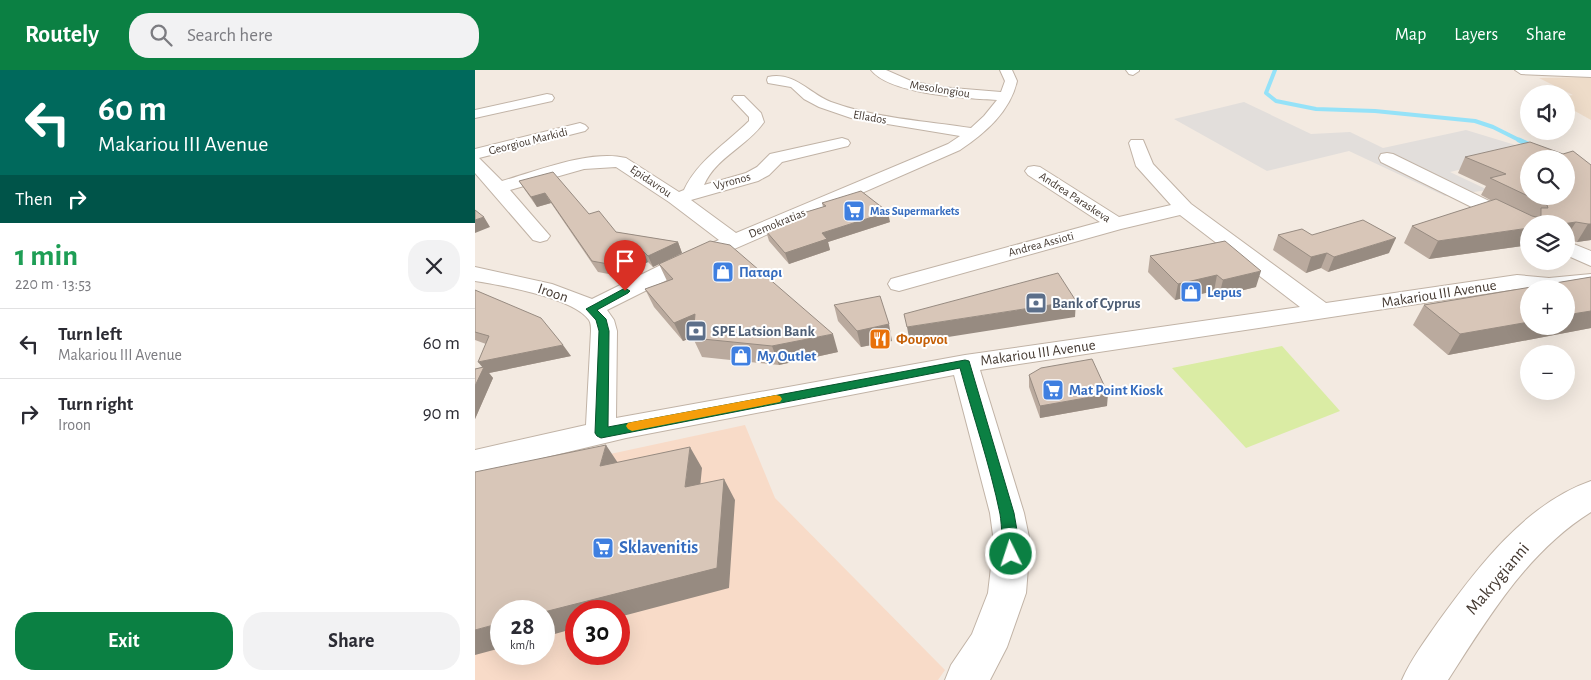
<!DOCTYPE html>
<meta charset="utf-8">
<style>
:root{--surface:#fff;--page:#f2f2f3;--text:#2b2b33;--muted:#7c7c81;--line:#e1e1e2;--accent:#0b8043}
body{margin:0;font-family:"Alegreya Sans",sans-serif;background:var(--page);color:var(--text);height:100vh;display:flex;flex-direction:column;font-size:19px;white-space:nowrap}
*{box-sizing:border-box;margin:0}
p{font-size:16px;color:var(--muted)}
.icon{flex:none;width:28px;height:28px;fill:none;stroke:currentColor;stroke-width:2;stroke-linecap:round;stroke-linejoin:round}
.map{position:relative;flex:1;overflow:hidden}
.details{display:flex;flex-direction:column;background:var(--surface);width:475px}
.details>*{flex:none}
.top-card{background:#00695c;color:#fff;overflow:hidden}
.controls{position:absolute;left:1045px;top:15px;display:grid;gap:10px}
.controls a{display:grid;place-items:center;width:55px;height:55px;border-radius:50%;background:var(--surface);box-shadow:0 5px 20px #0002;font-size:25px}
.speed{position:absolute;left:15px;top:530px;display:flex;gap:10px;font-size:25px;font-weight:700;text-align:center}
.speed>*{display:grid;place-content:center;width:65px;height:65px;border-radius:50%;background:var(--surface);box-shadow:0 5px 20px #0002;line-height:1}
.speed small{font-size:12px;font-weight:400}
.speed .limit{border:8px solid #d22;background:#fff;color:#111}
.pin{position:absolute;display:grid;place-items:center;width:42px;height:42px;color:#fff;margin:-51px -21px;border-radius:50% 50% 50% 0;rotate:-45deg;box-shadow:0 0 5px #0007}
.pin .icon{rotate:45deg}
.me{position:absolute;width:55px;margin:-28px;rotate:356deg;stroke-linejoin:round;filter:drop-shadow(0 0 4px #0008)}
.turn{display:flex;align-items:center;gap:18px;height:105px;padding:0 15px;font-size:22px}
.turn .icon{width:65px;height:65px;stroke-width:2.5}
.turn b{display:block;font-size:35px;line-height:42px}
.then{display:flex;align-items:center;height:48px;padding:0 15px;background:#0003;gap:10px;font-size:19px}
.round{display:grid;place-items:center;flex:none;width:52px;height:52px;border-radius:20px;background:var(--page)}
.summary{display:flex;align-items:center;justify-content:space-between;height:85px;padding:0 15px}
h1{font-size:30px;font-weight:700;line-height:38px;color:#1e9e55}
.cta{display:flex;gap:10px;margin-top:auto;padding:10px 15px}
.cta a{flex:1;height:58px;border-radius:20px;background:var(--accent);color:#fff;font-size:20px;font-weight:700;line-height:58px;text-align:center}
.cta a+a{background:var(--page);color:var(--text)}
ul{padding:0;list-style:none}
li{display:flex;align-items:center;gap:15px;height:70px;padding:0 15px;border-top:1px solid var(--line)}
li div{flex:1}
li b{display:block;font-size:19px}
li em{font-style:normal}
header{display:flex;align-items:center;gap:30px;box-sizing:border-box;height:70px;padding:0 25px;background:var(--accent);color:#fff}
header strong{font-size:24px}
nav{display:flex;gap:28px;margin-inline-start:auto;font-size:18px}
.search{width:350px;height:45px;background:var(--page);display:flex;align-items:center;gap:12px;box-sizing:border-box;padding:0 18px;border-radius:20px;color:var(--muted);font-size:19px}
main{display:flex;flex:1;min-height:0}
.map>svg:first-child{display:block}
.commercial{fill:#f8dbc8;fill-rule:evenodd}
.education{fill:#eedcc9}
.green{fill:#daeca4}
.parking{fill:#e2dedb}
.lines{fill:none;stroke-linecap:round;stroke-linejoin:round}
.stream-far1{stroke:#95e2f8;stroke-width:4}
.stream{stroke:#95e2f8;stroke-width:5}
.minor-casing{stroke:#c1b3a6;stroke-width:2}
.minor{fill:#fff;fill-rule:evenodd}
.wall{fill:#baaa9e}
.shaded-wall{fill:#978b81}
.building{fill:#d8c6b8;stroke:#978b81;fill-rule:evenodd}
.route{fill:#0b8043;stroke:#07532c}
.slow{fill:#f59e0b}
.labels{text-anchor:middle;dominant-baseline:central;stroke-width:4;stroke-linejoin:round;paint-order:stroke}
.far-street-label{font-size:12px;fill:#443931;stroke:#fff}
.far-shop-label{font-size:12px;font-weight:bold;fill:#366cbe;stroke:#fff;text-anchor:start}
.shop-label{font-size:15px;font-weight:bold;fill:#366cbe;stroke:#fff;text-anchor:start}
.street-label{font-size:15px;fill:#443931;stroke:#fff}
.service-label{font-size:15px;font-weight:bold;fill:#4e5e75;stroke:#fff;text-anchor:start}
.food-label{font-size:15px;font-weight:bold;fill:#c56008;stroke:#fff;text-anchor:start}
.near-shop-label{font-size:18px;font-weight:bold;fill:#366cbe;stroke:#fff;text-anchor:start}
.near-street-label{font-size:18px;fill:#443931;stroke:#fff}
</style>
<header>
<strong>Routely</strong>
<div class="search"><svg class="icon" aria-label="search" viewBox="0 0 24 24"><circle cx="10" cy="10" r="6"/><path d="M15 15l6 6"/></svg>Search here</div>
<nav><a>Map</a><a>Layers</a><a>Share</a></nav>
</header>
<main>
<section class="details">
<div class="top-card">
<div class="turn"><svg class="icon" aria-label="left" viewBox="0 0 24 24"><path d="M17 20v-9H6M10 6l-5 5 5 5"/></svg><div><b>60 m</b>Makariou III Avenue</div></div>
<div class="then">Then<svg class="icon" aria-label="right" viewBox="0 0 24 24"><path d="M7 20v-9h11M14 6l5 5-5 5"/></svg></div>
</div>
<div class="summary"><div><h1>1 min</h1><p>220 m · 13:53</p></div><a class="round"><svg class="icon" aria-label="close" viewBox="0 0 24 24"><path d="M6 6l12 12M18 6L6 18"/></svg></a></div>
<ul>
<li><svg class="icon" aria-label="left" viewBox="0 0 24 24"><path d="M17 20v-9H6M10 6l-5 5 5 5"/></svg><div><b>Turn left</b><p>Makariou III Avenue</p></div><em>60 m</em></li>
<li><svg class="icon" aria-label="right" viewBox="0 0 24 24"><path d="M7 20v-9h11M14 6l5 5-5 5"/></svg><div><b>Turn right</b><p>Iroon</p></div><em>90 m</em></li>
</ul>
<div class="cta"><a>Exit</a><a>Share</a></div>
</section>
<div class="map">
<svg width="1116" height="610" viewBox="0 0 1116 610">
<rect width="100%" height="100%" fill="#f3eae1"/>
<path class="commercial" d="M270,355l30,73 170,172 -7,10h-463v-197zM26,541h43v43h-43zM101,541h43v43h-43z"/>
<path class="education" d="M1116,7v43l-25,-14v-10l7,-1 -34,-17z"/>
<path class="green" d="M807,276l58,65 -94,37 -74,-80z"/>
<path class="parking" d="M769,32l67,32 39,-2 33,16 83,-18 69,21 -85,21 38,18 -43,6 -96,-45 -82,20 -93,-52z"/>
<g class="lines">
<path class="stream-far1" d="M800,0l-9,23 10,8 40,8 59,2 100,10 18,6 28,14"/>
<path class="stream" d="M1044,70l15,7"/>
<g class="minor-casing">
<path id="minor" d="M396,0h15l25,11 29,6 61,5 4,-11 -5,-11h12l5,11c-7,31 -32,52 -57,69l-267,117 -86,43 7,10 3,11 -1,87 349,-63 335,-48 -120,-92 -59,14 -222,62 -8,-2 -3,-5 3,-5 209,-57 -72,-47 -3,-4 3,-4 6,-1 6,1 79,50 52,-12 -35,-39 -7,-23 2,-3h12l10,24 38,40 135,99 191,-28 32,3 42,-4v14l-25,2 -49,-1 -537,81 44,143 6,29 -4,51 -19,54 -17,33h-45l6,-15 21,-31 16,-41 6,-51 -4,-29 -36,-138 -328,63 -151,36v-24l111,-25 5,-94c0,-4 0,-8 -2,-11 -15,-22 -88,-35 -114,-39v-14l77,17 40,15 85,-42 42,-17 -50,-38 -53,-35 -32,2 -74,21 40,46 -3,4 -7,2 -7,-2 -58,-67v-24l105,-26 5,2 3,3 -3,3 -106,27 23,23c35,-10 88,-32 124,-23l53,34 5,-2c14,-30 42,-46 65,-69v-4l-17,-18 2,-3h10l17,17 3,9c-16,24 -48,35 -60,63l42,-12 11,-6 13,-13 72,-16 6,2 2,3 -2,3 -66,16 -13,13 -11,6 -67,19 45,33 212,-89 12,-8 -109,-18 -32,-11 -15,-8 -13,-12 -23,-4 -1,-3 1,-3c26,-6 42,17 63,25 44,16 93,19 140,26l13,-12 13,-16c-30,-2 -106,-5 -126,-30z
M651,0h13v1l-6,4 -4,-1z
M1040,0h76v7l-70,-3z
M72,24l5,1 2,3 -2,3 -77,17v-8z
M912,83l6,1 143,70h-7v10l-7,-2 -141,-70 -2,-4 2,-4z
M1091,171l25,10v15l-25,-11z
M1116,411v31c-64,40 -103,106 -143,168h-46c9,-21 23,-39 36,-58 39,-54 87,-118 153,-141z"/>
</g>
<use href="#minor" class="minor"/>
</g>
<path class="wall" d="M990,87l126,8v75l-14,2 -11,-2v-16h-37v21l-100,14 -25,-16 8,-17 80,-25 -11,-6 5,-9 -28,-13z
M44,111l70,33 27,18 62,10 4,11 -29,14 -5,-5 -20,10 -14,3 -16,-3 -47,-69 -14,4 -12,-17z
M347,133l68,19 -62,20 2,8 -41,14 -20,-23 -3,-10 16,-5 -2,-6 43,-13z
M803,165h34l77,18 -61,19 -7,-4 -15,5 -33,-23z
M750,171l31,46 -37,9 -5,-5 -39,9 -27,-28 2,-16z
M184,194l179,88 -59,13 -77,-8 -9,-19 1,-1 -11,4 -29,-34 -9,-18 22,-8z
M1116,207v51l-143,27 -35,-30 11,-20z
M0,220l96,66 -82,17 4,5 -18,41v-50l7,-2 4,-23 -11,-4z
M359,235l58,36 -31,6 -23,-26z
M554,305l78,31 -67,12 -11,-31z"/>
<path class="shaded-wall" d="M70,123l6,10 -14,4 -6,-10z
M413,142l2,10 -62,20 2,8 -41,14 -4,-11 37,-20z
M9,147l6,10 -15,6v-13z
M1101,152l-10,15v-13h-4z
M1113,154h3v16l-14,2z
M1054,158v17l-100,14 9,-18z
M921,168l-7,15 -61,19 6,-15z
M203,172l4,11 -29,14 -5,-11z
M168,181l5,11 -20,10 -14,3 -6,-11z
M852,183l-6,15 -15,5 5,-16z
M786,201l-5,16 -37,9 4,-16z
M742,205l-3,16 -39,9 3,-16z
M601,231l-1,16 -165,26 -3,-16z
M1116,241v17l-143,27 12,-21 69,-12v4h37v-11z
M220,244l8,19 -20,8 -9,-18z
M414,254l3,17 -31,6 -4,-16z
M358,264l5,18 -59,13 -7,-19z
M88,275l8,11 -82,17 4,5 -18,41v-33l8,-18 -5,-6z
M633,324l-1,12 -67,12v-12z
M131,375l14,21h-20z
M215,377l12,21 -4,40 -13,-21z
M249,409l11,21 -6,88 -110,29v-6h-43v17l-32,9v-25z
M26,553v25l-26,7v-25z"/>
<path class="building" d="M1055,72l33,12 10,-3 18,14v59h-3l-12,-2 -14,2h-33v4l-91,13 -26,-15 84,-27 36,17 9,2v-10h7l-1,-3 -57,-27 16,-4 -41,-17zM1054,89h37v37h-37z
M78,102l36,42 10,-3 17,21 62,10 -30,14 -5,-5 -21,10 -14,3 -16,-3 -47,-68 -14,4 -12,-16z
M386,121l27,21 -66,21 5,6 -42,14 -19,-22 19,-6 -5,-5 46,-14 -4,-3z
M0,140l9,7 -9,3z
M888,150l33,18 -62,19 -7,-4 -16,4 -33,-22 24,-6 10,6z
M235,171l20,4 103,89 -61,12 -79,-8 2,-24 -21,9 -29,-34 28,-10 -14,-15z
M750,171l36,30 -38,9 -6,-5 -39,9 -28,-28z
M583,203l18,28 -169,26 -3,-13z
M1116,207v34l-25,4v-26h-37v33l-69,12 -36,-29z
M0,220l66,28 22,27 -85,17 11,-26 -14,-4z
M405,226l9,28 -32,7 -23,-26z
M617,289l16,35 -68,12 -11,-31 12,-7z
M9,297l-9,19v-17z
M131,375l-6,21 90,-19 -5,40 39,-8 -7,89 -173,44v-1h-43v12l-26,7v-158z"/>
<path class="route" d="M150,218l5,3 -2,2 -31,17 9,9 3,12 -1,96 357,-67 4,1 45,152 5,29v12l-2,5 -6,2 -5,-2c-4,-8 -4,-34 -6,-45 -10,-49 -27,-98 -40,-146l-359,70 -4,-2 -2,-3 4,-102 -3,-11 -10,-11z"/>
<path class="slow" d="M301,325l4,1 2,3 -2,3 -148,29 -4,-2 -2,-3 2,-3 4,-1z"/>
<defs>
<g id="supermarket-square" transform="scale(1.125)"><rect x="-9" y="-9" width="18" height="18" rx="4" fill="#3f7fe0" stroke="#fff"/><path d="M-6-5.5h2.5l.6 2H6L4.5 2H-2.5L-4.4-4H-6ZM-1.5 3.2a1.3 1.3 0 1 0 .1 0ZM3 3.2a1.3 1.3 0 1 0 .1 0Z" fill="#fff"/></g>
<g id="shop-square" transform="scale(1.125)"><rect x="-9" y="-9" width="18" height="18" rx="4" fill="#3f7fe0" stroke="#fff"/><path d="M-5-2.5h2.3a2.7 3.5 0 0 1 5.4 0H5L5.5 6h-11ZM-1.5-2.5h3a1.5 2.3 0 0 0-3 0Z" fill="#fff"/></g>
<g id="bank-square" transform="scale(1.125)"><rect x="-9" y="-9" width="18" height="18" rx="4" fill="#5c6f8a" stroke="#fff"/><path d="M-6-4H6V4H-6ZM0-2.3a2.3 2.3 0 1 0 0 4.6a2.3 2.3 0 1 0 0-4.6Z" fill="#fff"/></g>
<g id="restaurant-square" transform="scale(1.125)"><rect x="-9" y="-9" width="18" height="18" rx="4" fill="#e8710a" stroke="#fff"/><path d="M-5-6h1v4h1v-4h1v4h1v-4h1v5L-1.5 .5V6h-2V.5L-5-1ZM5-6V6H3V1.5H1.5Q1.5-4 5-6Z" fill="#fff"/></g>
</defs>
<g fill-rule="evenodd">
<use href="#supermarket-square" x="379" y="141"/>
<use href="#shop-square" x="248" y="202"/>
<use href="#shop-square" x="716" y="222"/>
<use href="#bank-square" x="561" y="233"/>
<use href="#bank-square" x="221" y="261"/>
<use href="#restaurant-square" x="405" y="269"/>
<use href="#shop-square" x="266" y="286"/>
<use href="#supermarket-square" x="578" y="320"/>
<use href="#supermarket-square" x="128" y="478"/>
</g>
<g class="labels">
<g class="far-street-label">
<text transform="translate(465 19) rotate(9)">Mesolongiou</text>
<text transform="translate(395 47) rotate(10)">Ellados</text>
<text transform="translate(53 71) rotate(-14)">Georgiou Markidi</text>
<text transform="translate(176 111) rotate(34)">Epidavrou</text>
<text transform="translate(257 111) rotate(-15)">Vyronos</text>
<text transform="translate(600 127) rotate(33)">Andrea Paraskeva</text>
<text transform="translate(302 153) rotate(-22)">Demokratias</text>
<text transform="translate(566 174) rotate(-15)">Andrea Assioti</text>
</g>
<g class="far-shop-label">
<text x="395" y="141">Mas Supermarkets</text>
</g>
<g class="shop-label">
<text x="264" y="202">Παταρι</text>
<text x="732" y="222">Lepus</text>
<text x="282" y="286">My Outlet</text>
<text x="594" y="320">Mat Point Kiosk</text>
</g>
<g class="street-label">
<text transform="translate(78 223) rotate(19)">Iroon</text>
<text transform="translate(964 224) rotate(-9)">Makariou III Avenue</text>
<text transform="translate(563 283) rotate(-8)">Makariou III Avenue</text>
</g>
<g class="service-label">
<text x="577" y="233">Bank of Cyprus</text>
<text x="237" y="261">SPE Latsion Bank</text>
</g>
<g class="food-label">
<text x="421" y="269">Φουρνοι</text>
</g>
<g class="near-shop-label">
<text x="144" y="478">Sklavenitis</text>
</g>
<g class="near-street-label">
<text transform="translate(1023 509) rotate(-50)">Makrygianni</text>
</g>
</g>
</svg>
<div class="controls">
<a><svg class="icon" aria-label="sound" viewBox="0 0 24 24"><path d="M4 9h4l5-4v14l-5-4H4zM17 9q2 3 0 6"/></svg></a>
<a><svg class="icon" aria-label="search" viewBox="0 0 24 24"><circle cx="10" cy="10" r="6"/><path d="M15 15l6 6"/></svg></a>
<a><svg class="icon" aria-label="layers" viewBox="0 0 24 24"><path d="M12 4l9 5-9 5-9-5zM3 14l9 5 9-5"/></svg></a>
<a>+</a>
<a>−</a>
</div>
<div class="speed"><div>28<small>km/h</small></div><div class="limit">30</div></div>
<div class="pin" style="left:150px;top:221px;background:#d93025"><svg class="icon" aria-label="arrive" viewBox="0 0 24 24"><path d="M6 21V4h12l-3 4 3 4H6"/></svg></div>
<svg class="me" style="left:536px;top:484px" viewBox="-20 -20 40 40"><circle r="17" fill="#0b8043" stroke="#fff" stroke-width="3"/><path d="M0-11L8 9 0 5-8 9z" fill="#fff"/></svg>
</div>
</main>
